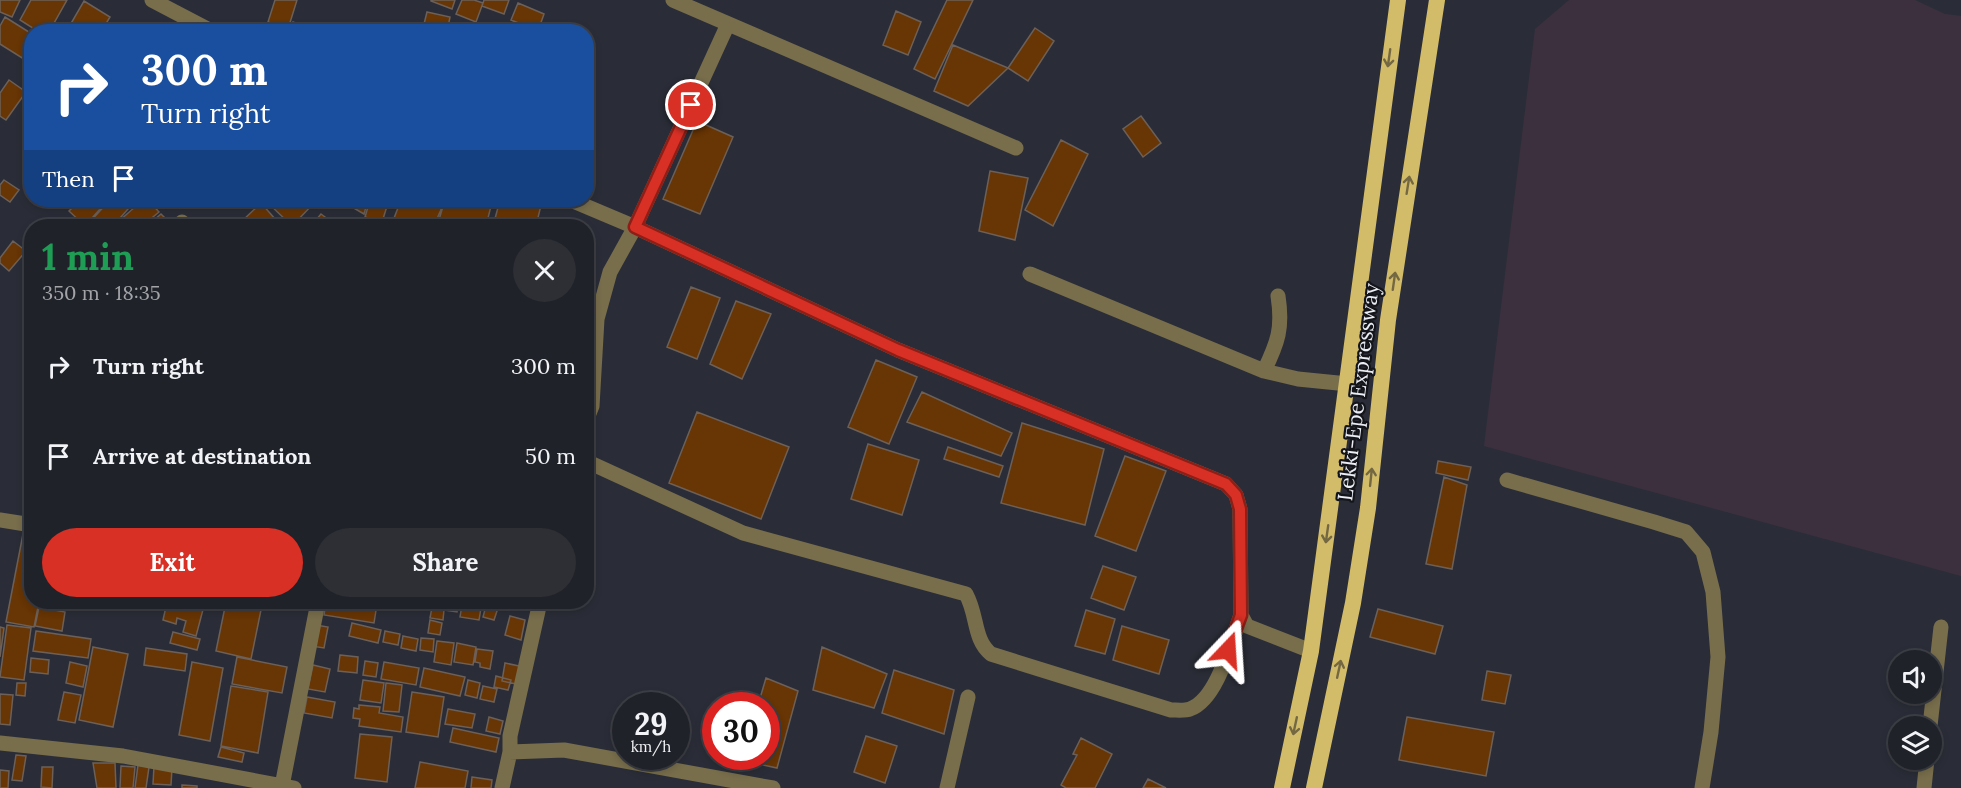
<!DOCTYPE html>
<meta charset="utf-8">
<style>
:root{--surface:#202229;--page:#2d2f35;--text:#f1f3f6;--muted:#a2a4a8;--line:#3d3f46;--accent:#d93025}
body{margin:0;font-family:Lora,serif;background:var(--page);color:var(--text);height:100vh;display:flex;flex-direction:column;font-size:22px;white-space:nowrap}
*{box-sizing:border-box;margin:0}
p{font-size:20px;color:var(--muted)}
.icon{flex:none;width:33px;height:33px;fill:none;stroke:currentColor;stroke-width:2;stroke-linecap:round;stroke-linejoin:round}
.map{position:relative;flex:1;overflow:hidden}
.panel{position:absolute;left:24px;top:219px;width:570px;height:390px;display:flex;flex-direction:column;background:var(--surface);border-radius:24px;box-shadow:0 3px 9px #0003,0 0 0 2px var(--line)}
.panel>*{flex:none}
.banner{position:absolute;left:24px;top:24px;width:570px;height:183px;border-radius:24px;box-shadow:0 3px 9px #0003,0 0 0 2px var(--line);background:#1a4fa0;color:#fff;overflow:hidden}
.buttons{position:absolute;left:1888px;top:650px;display:grid;gap:12px}
.buttons a{display:grid;place-items:center;width:54px;height:54px;border-radius:50%;background:var(--surface);box-shadow:0 3px 9px #0003,0 0 0 2px var(--line);font-size:30px}
.speed{position:absolute;left:612px;top:692px;display:flex;gap:12px;font-size:30px;font-weight:700;text-align:center}
.speed>*{display:grid;place-content:center;width:78px;height:78px;border-radius:50%;background:var(--surface);box-shadow:0 3px 9px #0003,0 0 0 2px var(--line);line-height:1}
.speed small{font-size:15px;font-weight:400}
.speed .limit{border:9px solid #d22;background:#fff;color:#111}
.pin{position:absolute;display:grid;place-items:center;width:51px;height:51px;color:#fff;margin:-26px;border:3px solid #fff;border-radius:50%;box-shadow:0 2px 6px #0007}
.me{position:absolute;width:66px;margin:-33px;rotate:20deg;stroke-linejoin:round;filter:drop-shadow(0 0 4px #0008)}
.turn{display:flex;align-items:center;gap:21px;height:126px;padding:0 18px;font-size:27px}
.turn .icon{width:78px;height:78px;stroke-width:2.5}
.turn b{display:block;font-size:42px;line-height:51px}
.then{display:flex;align-items:center;height:57px;padding:0 18px;background:#0003;gap:12px;font-size:22px}
.round{display:grid;place-items:center;flex:none;width:63px;height:63px;border-radius:32px;background:var(--page)}
.summary{display:flex;align-items:center;justify-content:space-between;height:102px;padding:0 18px}
h1{font-size:36px;font-weight:800;line-height:45px;color:#1e9e55}
.button{display:flex;gap:12px;margin-top:auto;padding:12px 18px}
.button a{flex:1;height:69px;border-radius:36px;background:var(--accent);color:#fff;font-size:24px;font-weight:800;line-height:69px;text-align:center}
.button a+a{background:var(--page);color:var(--text)}
ul{padding:0;list-style:none}
li{display:flex;align-items:center;gap:18px;height:90px;padding:0 18px}
li div{flex:1}
li b{display:block;font-size:22px}
li em{font-style:normal}
.map>svg:first-child{display:block}
.commercial{fill:#3c303f}
.building{fill:#683504;stroke:#6c6058;stroke-width:1.5}
.lines{fill:none;stroke-linecap:round;stroke-linejoin:round}
.minor{stroke:#786e4c;stroke-width:15}
.trunk{stroke:#d3bc69;stroke-width:16}
.oneway{stroke:#746842}
.route-casing{stroke:#8d1f18;stroke-width:15}
.route{stroke:#d93025;stroke-width:10}
.labels{text-anchor:middle;dominant-baseline:central;stroke-width:4.5;stroke-linejoin:round;paint-order:stroke}
.street-label{font-size:21px;fill:#ebeef5;stroke:#14151a}
</style>
<div class="map">
<svg width="1961" height="788" viewBox="0 0 1961 788">
<rect width="100%" height="100%" fill="#2a2d37"/>
<path class="commercial" d="M1569,0h346l30,14 16,2v560l-477,-130 51,-417z"/>
<path class="building" d="M0,0h20l-8,17 -12,-5z
M31,0h36l-18,32h-10l-19,-12z
M275,0h22l-9,29 -20,-7z
M431,0h24l-3,9 -21,-8z
M462,0h12l9,3 -7,19 -20,-8z
M484,0h25l-5,14 -22,-8z
M947,0h26l-38,79 -21,-10z
M84,1l26,16 -9,15h-35z
M518,3l26,11 -6,17 -27,-11z
M896,11l25,11 -13,33 -25,-10z
M427,12l23,5 -3,15h-25z
M5,17l27,17v20l-5,7 -27,-17v-18z
M293,22l12,5 -2,5h-14z
M482,23l10,4 -2,5h-11z
M466,24l10,3 -1,5h-11z
M1035,28l19,13 -26,40 -20,-13z
M953,45l55,23 -40,38 -34,-15z
M9,80l17,12 -20,28 -6,-4v-23z
M1141,116l20,27 -18,14 -20,-28z
M697,121l36,16 -33,77 -37,-15z
M1061,140l27,14 -35,72 -28,-16z
M990,171l38,7 -13,62 -36,-9z
M4,180l15,10 -9,12 -10,-7v-10z
M32,180v16l-8,-7z
M80,200h10l10,9 -15,17 -16,-15z
M110,200h26l-23,26h-27z
M143,200h5l11,12 -17,14h-18l-5,-5z
M208,200h17l-9,8z
M265,200h52l-25,26z
M340,200h28l-4,14z
M370,200h19l-7,22 -17,-5z
M401,200h44l-11,26h-43z
M445,200h23l23,6 -5,20h-49z
M500,200h36l6,1 -6,25h-43z
M261,203l15,17 -7,6h-24l-4,-4z
M161,214l12,12h-26z
M321,214l16,12h-26z
M13,241l13,10 -17,20 -9,-8v-5z
M691,287l29,11 -23,61 -30,-12z
M736,301l35,13 -29,65 -32,-15z
M876,360l41,17 -28,67 -41,-17z
M922,392l90,41 -11,23 -94,-34z
M29,397l3,1v13l-5,-1z
M697,412l92,35 -28,72 -92,-36z
M1022,423l82,26 -19,76 -84,-22z
M868,444l51,16 -17,55 -51,-16z
M948,447l55,19 -4,11 -55,-18z
M1125,456l41,15 -30,80 -41,-15z
M1438,461l33,6 -3,13 -32,-7z
M30,473l2,1v23h-4z
M1444,477l23,8 -15,84 -26,-5z
M23,534l9,2v66h7l-5,25 -28,-5z
M1103,566l33,11 -12,33 -33,-12z
M41,602h23l-1,4z
M167,602h38l-9,34 -13,-4 3,-11 -9,-3 -1,6 -13,-4z
M226,602h18l18,3 -11,54 -35,-8z
M326,602h33l18,2 -3,19 -50,-8z
M379,602h18l-2,5z
M433,602h26l-2,10 -13,-2 -1,10 -13,-2z
M487,602l12,3 -5,15 -11,-3z
M462,605l19,3 -2,12 -19,-3z
M39,607l26,5 -3,19 -27,-5z
M1378,609l65,17 -8,28 -65,-17z
M1086,610l29,9 -10,35 -30,-8z
M510,616l15,4 -4,20 -16,-5z
M430,620l12,3 -2,12 -12,-2z
M352,623l29,7 -3,13 -29,-7z
M7,625l24,3 -7,52 -24,-3z
M316,625l12,2 -4,21 -13,-2z
M1122,626l47,14 -10,34 -46,-14z
M0,627l4,1 -4,29z
M36,631l55,8 -3,19 -55,-7z
M385,631l15,3 -2,11 -15,-3z
M173,632l27,7 -3,11 -27,-7z
M403,636l15,3 -2,12 -15,-3z
M421,638l13,1 -1,13 -13,-2z
M437,641l17,2 -3,22 -17,-3z
M457,643l19,4 -3,18 -19,-3z
M93,647l35,7 -15,73 -34,-7z
M822,647l65,27 -13,34 -61,-18z
M146,648l41,6 -2,17 -41,-6z
M477,649l16,2 -3,18 -10,-2v-4l-5,-1z
M340,655l18,2 -1,16 -19,-2z
M237,657l50,10 -5,26 -50,-9z
M31,658l18,2 -1,14 -18,-2z
M365,661l13,2 -2,14 -13,-2z
M70,662l17,4 -4,21 -17,-4z
M192,662l31,6 -13,73 -31,-6z
M384,662l35,6 -3,17 -35,-6z
M505,663l19,4 -3,18 -19,-4z
M313,665l17,4 -5,23 -17,-3z
M424,668l41,9 -5,19 -40,-9z
M894,670l60,20 -10,44 -62,-21z
M1487,671l24,4 -6,29 -23,-4z
M496,676l15,4 -3,10 -14,-3z
M766,678l32,13 -21,77 -37,-8 1,-4h25v-51h-8z
M363,680l21,3 -3,20 -21,-3z
M468,680l12,3 -3,15 -12,-3z
M17,683h9l-1,13 -9,-1z
M386,683l16,2 -3,27 -16,-1z
M231,686l37,6 -10,61 -37,-7z
M483,686l14,3 -3,13 -14,-3z
M64,692l17,3 -6,28 -17,-3z
M412,692l32,5 -6,40 -32,-5z
M0,694l13,1 -3,30 -10,-1z
M307,697l28,5 -3,16 -28,-5z
M359,705l21,2 -1,6 24,4 -2,15 -42,-6 1,-7 -7,-1 1,-10 5,1z
M448,709l27,5 -3,14 -27,-4z
M489,717l14,4 -3,13 -14,-3z
M1407,717l87,15 -8,44 -87,-16z
M453,728l46,10 -3,14 -46,-10z
M360,734l32,3 -5,45 -32,-4z
M866,736l31,10 -12,37 -31,-11z
M1081,738l31,16 -17,34h-29l-5,-3 16,-30 -4,-1z
M221,747l23,6 -2,9 -24,-5z
M16,755l10,1 -4,25 -10,-1z
M420,762l48,9 -3,17h-50z
M93,763h22l1,25h-19z
M138,765l11,2 -3,21h-11z
M121,766l14,1 -2,21h-13z
M154,766l18,2 -1,17 -18,-1z
M42,767h11l-1,21 -11,-1z
M0,770l9,1 -1,17h-8z
M472,777l20,3 -1,8h-20z
M1148,779l18,9h-23z
M182,785l15,1v2h-15z"/>
<g class="lines">
<path class="minor" d="M152,0l61,32
M673,0l343,148
M571,200l64,27 263,123 328,134 10,11 4,14 1,106 6,11 64,25
M182,222l4,4
M1030,274l234,97 34,8 50,5
M1264,371c14,-29 19,-43 14,-75
M586,421l6,-15 5,-87 13,-47 25,-45 93,-203
M586,461l157,72 223,61c12,22 7,45 25,60l180,56c6,0 14,1 19,-1 28,-10 41,-68 51,-94
M1507,480l147,42 32,10 17,20 10,40 5,65 -7,75 -9,56
M0,520l32,5
M1930,726l11,-99
M0,743l123,13 171,32
M510,752v-16l30,-134
M282,786l36,-184
M502,788l8,-36 54,-2 209,38
M947,788l21,-91
M1924,788l3,-29"/>
<path class="trunk" d="M1282,788l29,-137 87,-651
M1314,788l39,-185 15,-95 20,-188 49,-320"/>
</g>
<defs><path id="oneway-shaft" d="M-6 0H5M1.5-3L5.5 0L1.5 3" fill="none" stroke-width="1.6" stroke-linecap="round" stroke-linejoin="round" transform="scale(1.5)"/></defs>
<g class="oneway">
<use href="#oneway-shaft" transform="translate(1389 58) rotate(98)"/>
<use href="#oneway-shaft" transform="translate(1408 185) rotate(-81)"/>
<use href="#oneway-shaft" transform="translate(1394 281) rotate(-82)"/>
<use href="#oneway-shaft" transform="translate(1371 477) rotate(-84)"/>
<use href="#oneway-shaft" transform="translate(1327 534) rotate(98)"/>
<use href="#oneway-shaft" transform="translate(1339 669) rotate(-78)"/>
<use href="#oneway-shaft" transform="translate(1295 726) rotate(102)"/>
</g>
<g class="lines">
<g class="route-casing">
<path id="route" d="M691,105l-56,122 263,123 328,134 10,11 4,14 1,106 -13,35"/>
</g>
<use href="#route" class="route"/>
</g>
<g class="labels">
<g class="street-label">
<text transform="translate(1358 392) rotate(-83)">Lekki-Epe Expressway</text>
</g>
</g>
</svg>
<div class="buttons">
<a><svg class="icon" aria-label="sound" viewBox="0 0 24 24"><path d="M4 9h4l5-4v14l-5-4H4zM17 9q2 3 0 6"/></svg></a>
<a><svg class="icon" aria-label="layers" viewBox="0 0 24 24"><path d="M12 4l9 5-9 5-9-5zM3 14l9 5 9-5"/></svg></a>
</div>
<div class="speed"><div>29<small>km/h</small></div><div class="limit">30</div></div>
<div class="pin" style="left:691px;top:105px;background:#d93025"><svg class="icon" aria-label="arrive" viewBox="0 0 24 24"><path d="M6 21V4h12l-3 4 3 4H6"/></svg></div>
<svg class="me" style="left:1228px;top:650px" viewBox="-20 -20 40 40"><path d="M0-17L14 15 0 8-14 15z" fill="#d93025" stroke="#fff" stroke-width="4"/></svg>
<div class="banner">
<div class="turn"><svg class="icon" aria-label="right" viewBox="0 0 24 24"><path d="M7 20v-9h11M14 6l5 5-5 5"/></svg><div><b>300 m</b>Turn right</div></div>
<div class="then">Then<svg class="icon" aria-label="arrive" viewBox="0 0 24 24"><path d="M6 21V4h12l-3 4 3 4H6"/></svg></div>
</div>
<section class="panel">
<div class="summary"><div><h1>1 min</h1><p>350 m · 18:35</p></div><a class="round"><svg class="icon" aria-label="close" viewBox="0 0 24 24"><path d="M6 6l12 12M18 6L6 18"/></svg></a></div>
<ul>
<li><svg class="icon" aria-label="right" viewBox="0 0 24 24"><path d="M7 20v-9h11M14 6l5 5-5 5"/></svg><div><b>Turn right</b></div><em>300 m</em></li>
<li><svg class="icon" aria-label="arrive" viewBox="0 0 24 24"><path d="M6 21V4h12l-3 4 3 4H6"/></svg><div><b>Arrive at destination</b></div><em>50 m</em></li>
</ul>
<div class="button"><a>Exit</a><a>Share</a></div>
</section>
</div>
